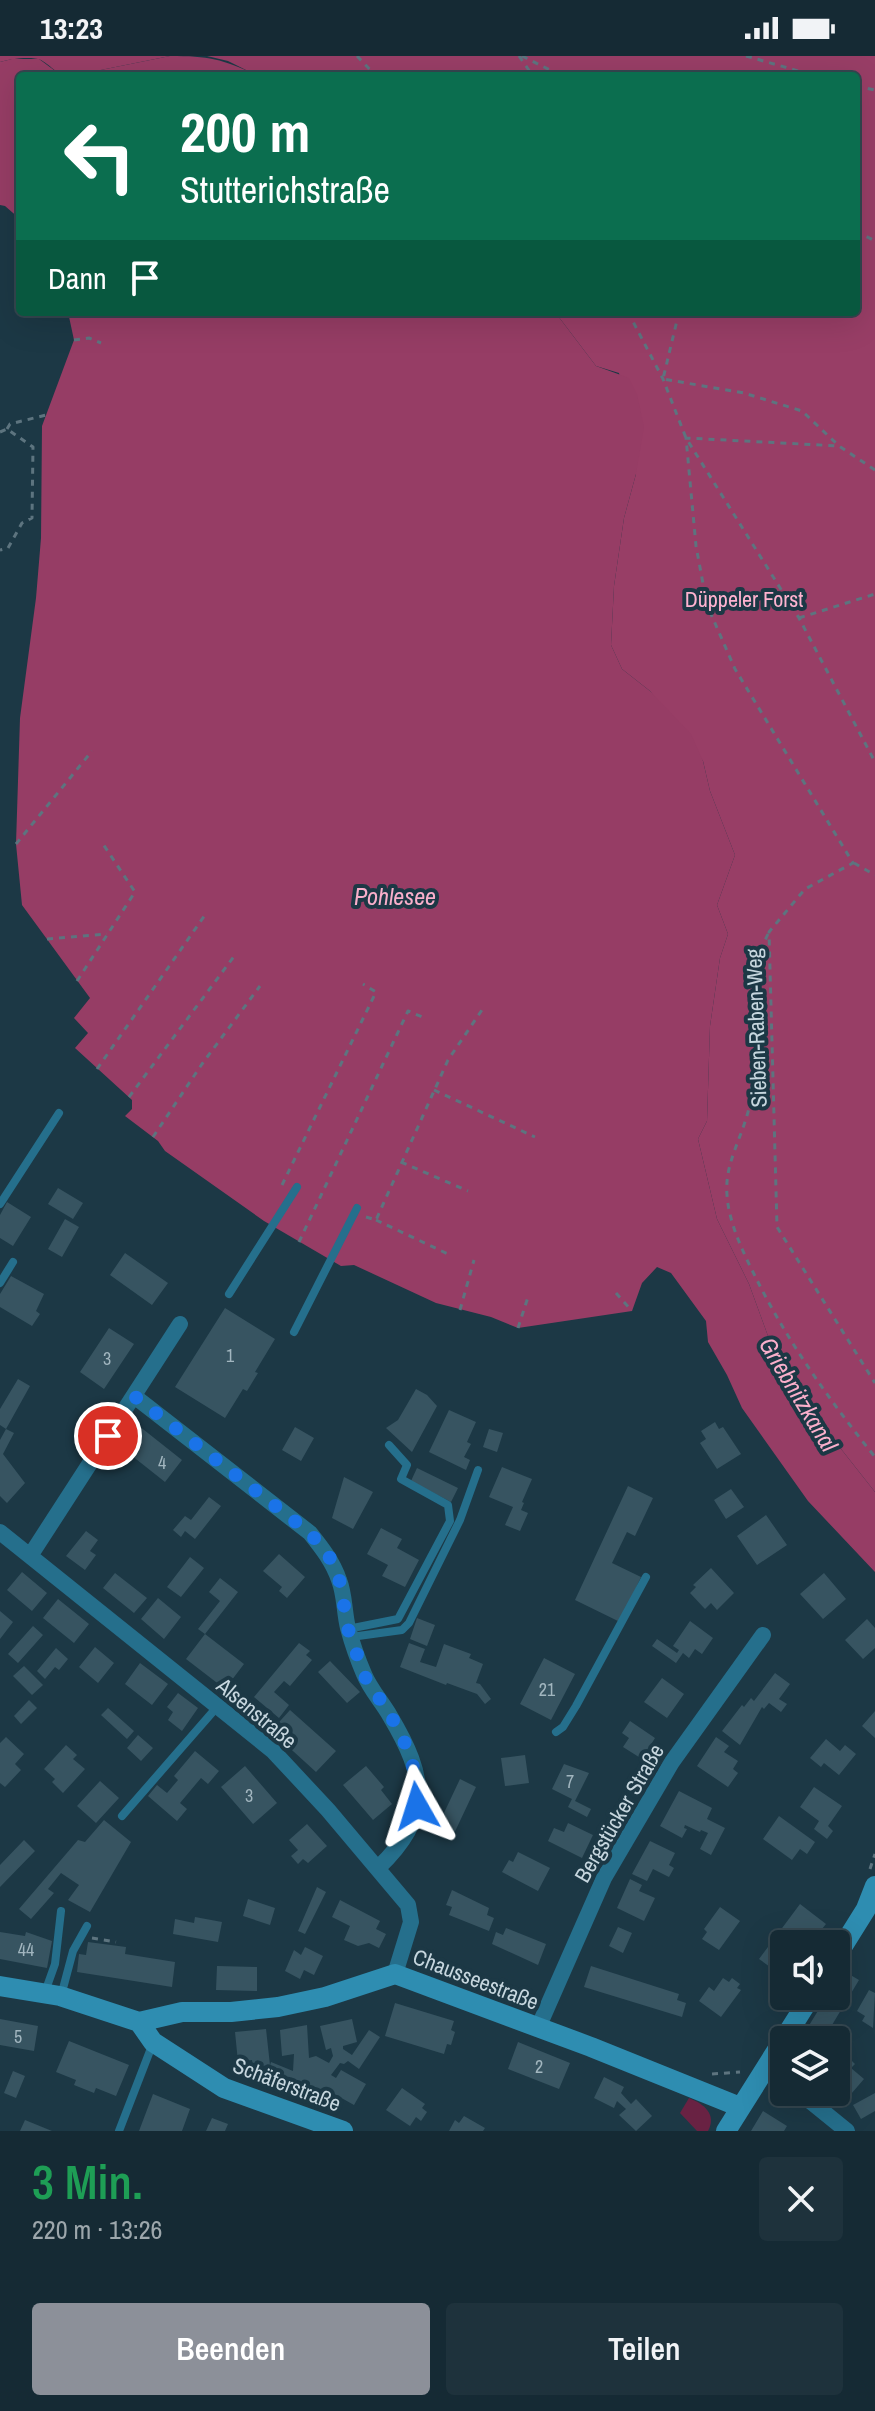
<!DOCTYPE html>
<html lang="de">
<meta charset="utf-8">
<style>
:root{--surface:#152a34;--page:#1e323c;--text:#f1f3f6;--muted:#9da7ac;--line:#34464f;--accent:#8c9099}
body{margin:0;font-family:"Archivo Narrow",sans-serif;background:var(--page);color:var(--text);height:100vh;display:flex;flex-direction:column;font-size:30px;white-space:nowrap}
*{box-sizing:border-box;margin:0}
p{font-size:26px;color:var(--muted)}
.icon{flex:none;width:44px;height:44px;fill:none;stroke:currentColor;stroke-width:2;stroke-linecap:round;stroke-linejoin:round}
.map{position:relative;height:2075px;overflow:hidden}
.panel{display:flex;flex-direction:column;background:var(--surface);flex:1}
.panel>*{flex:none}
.banner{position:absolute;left:16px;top:16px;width:844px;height:244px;border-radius:8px;box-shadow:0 8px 32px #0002,0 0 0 2px var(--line);background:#0b6e4f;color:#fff;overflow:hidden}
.buttons{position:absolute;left:770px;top:1874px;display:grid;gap:16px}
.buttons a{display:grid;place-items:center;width:80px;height:80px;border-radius:8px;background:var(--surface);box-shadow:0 8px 32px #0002,0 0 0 2px var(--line);font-size:40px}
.pin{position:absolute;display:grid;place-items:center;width:68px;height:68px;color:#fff;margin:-34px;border:4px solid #fff;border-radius:50%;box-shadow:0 2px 8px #0007}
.me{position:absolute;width:88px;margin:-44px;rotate:354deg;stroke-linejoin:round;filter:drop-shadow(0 0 6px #0008)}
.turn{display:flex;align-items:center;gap:28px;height:168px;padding:0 32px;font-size:36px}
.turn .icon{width:104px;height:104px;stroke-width:2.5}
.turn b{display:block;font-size:56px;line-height:68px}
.then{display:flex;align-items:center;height:76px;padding:0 32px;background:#0003;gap:16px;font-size:30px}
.round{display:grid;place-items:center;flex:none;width:84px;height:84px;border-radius:8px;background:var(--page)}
.head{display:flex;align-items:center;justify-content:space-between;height:136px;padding:0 32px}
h1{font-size:48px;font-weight:600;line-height:60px;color:#1e9e55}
.cta{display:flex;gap:16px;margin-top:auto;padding:16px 32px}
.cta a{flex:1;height:92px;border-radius:8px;background:var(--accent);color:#fff;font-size:32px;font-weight:600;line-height:92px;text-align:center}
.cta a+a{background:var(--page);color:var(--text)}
.status{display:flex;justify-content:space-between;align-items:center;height:56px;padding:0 40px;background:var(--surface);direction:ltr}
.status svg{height:22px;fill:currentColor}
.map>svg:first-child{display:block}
.green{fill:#692243}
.forest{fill:#983e66}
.water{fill:#963d65}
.building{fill:#375461}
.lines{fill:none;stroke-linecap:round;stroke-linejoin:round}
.path{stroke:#5d747f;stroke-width:3;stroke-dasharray:6 6;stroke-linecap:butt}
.lane{stroke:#256f8c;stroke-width:8}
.street{stroke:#256f8c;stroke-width:16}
.secondary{stroke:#2e8db1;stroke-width:20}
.route{stroke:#1a73e8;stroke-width:14;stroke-dasharray:0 25.2}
.labels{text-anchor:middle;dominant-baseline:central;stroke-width:8;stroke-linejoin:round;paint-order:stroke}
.number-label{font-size:18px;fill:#a2b6bf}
.park-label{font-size:22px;fill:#ffb3d0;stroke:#1c3845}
.street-label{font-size:22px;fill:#c6d6de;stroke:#1c3845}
.water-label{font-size:24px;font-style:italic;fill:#faafcb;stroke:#1c3845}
</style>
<div class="status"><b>13:23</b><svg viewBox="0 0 49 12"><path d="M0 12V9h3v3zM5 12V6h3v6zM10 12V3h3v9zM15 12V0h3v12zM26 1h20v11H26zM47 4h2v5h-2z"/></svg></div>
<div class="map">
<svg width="875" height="2075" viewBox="0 0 875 2075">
<rect width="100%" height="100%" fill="#1c3845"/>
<path class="green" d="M689,2042c15,6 28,16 19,33h-11l-17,-18z"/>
<path class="forest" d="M0,0h170l-99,20c-14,0 -19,-10 -30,-16 -11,-4 -30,-1 -41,2z
M207,0h668v1436l-71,-90 -32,-55 -23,-63 -32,-65 -19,-80 9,-18 3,-95 10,-68 8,-24 -11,-29 18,-50 -25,-64 -7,-30 -53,-70 -28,-22 -11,-24 3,-59 10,-68 12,-44 -17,-101 -23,-7 -41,-54h301v-236h-598l-30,-15z"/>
<path class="water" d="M170,0c39,0 53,3 88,20h-187z
M12,3h27l23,17h-42v143l-15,-13 -5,-1v-143z
M68,256h487l41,54 33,12 8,16 7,33 -8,47 -12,44 -10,68 -3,59 11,24 28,22 41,43 12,27 7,30 25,64 -18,50 11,29 -8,24 -10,68 -3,95 -9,18 19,80 32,65 23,63 32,55 71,90v80l-67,-71 -66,-93 -15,-33 -19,-33 -2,-21 -35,-48 -14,-6 -15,16 -10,28 -114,17 -27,-11 -55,-14 -82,-38 -13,1 -77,-45 -99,-70 -7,-10 -33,-25 7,-7v-9l-57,-52 13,-15 -14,-15 16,-20 -68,-93 -6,-61 4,-126 16,-120 5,-60 1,-112 32,-86z"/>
<path class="building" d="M58,1132l25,15 -10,16 -25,-15z
M7,1146l24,15 -18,29 -13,-8v-23z
M65,1163l14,8 -17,30 -14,-8z
M125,1197l43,30 -16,22 -42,-30z
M11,1220l33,18 -8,17 4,3 -8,12 -32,-19v-13z
M225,1252l50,31 -20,33 3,1 -11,18 -4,-2 -18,29 -50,-31z
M109,1272l25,16 -30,45 -24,-17z
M18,1323l12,7 -24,43 -6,-4v-16z
M416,1333l11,6 10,11 -25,46 -26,-24 12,-8z
M449,1354l27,12 -9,20 4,2 -7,13 6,3 -4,10 -37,-18z
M134,1366l48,38 -17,22 -48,-38z
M715,1366l4,7 4,-2 18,27 -24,15 -17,-26 6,-4 -5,-8z
M295,1371l19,11 -13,23 -19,-11z
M6,1373l8,4 -11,21 22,29 -18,20 -7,-7v-56z
M489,1373l14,4 -6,19 -14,-5z
M502,1411l30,12 -10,23 2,1 -3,7 7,3 -8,18 -15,-6 8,-18 -24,-10z
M417,1412l41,20 -7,14 -40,-21z
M344,1421l29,15 -20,37 -21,-11z
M628,1430l25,12 -18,38 -8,-4 -15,31 29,14 -21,45 -45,-22z
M731,1433l13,18 -18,12 -12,-19z
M209,1441l12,9 -26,33 -10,-8 -4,6 -8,-7 12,-14 6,4z
M766,1459l21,30 -30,20 -20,-29z
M381,1472l21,11 -5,9 22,12 -14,27 -23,-11 6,-11 -21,-11z
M86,1475l12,9 -8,11 6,4 -11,15 -19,-14z
M279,1498l26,23 -18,21 -8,-7 3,-4 -19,-16z
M190,1501l14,11 -23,29 -14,-10z
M711,1512l23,25 -17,17 -6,-7 -6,6 -15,-16 6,-6 -3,-2z
M22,1516l25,21 -15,18 -25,-21z
M115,1517l32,25 -13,15 -31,-25z
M824,1517l22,26 -23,20 -23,-25z
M220,1522l18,14 -33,42 -7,-5 22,-28 -11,-9z
M158,1542l23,19 -17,22 -23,-20z
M58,1543l31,25 -15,19 -31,-25z
M0,1555l13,11 -13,17z
M417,1562l18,7 -8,21 -17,-7z
M867,1563l8,9v20l-12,11 -18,-19z
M690,1565l23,17 -11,16 -7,-5 -6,9 -6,-5 -7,10 -24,-17 5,-7 20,14 2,-3 -6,-4z
M33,1570l10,9 -25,28 -10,-9z
M205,1578l39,30 -19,25 -39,-30z
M299,1587l11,8 -4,4 6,5 -22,26 -6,-5 -10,11 15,13 -10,13 -25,-21z
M409,1587l16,6 -5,13 16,5 8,-23 27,10 -2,4 14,6 -7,19 4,1 11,15 -6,5 -8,-10 -30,-11 -1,2 -46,-18z
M95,1591l19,16 -16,20 -19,-16z
M56,1592l12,11 -9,11 -4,-3 -10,12 -8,-8z
M544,1602l31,16 -24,46 -31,-16z
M330,1605l30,31 -13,11 -29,-31z
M140,1607l28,21 -16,21 -27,-21z
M24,1610l19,19 -11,10 -19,-19z
M775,1617l15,11 -11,15 8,5 -6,8 -12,-9 -5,6 -2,-2 -22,38 -18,-14 20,-26 2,2 7,-9 3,3z
M662,1622l22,16 -17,24 -23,-16z
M178,1637l20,15 -16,23 -14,-11 5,-8 -6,-5z
M29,1644l8,8 -16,16 -7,-8z
M108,1652l26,23 -7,8 -26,-24z
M290,1654l46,41 -20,21 -45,-41z
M875,1655v27l-13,-12z
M630,1665l25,17 -13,21 -19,-12 6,-9 -7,-5z
M138,1679l15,13 -12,13 -14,-13z
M6,1681l18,17 -9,10 6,6 -16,17 -5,-4v-40z
M716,1681l13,9 -5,6 14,9 -5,8 5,4 -10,14 -31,-21z
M826,1683l14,12 5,-6 11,9 -17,21 -15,-12 -3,4 -11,-9z
M66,1689l11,10 -4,4 12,10 -22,24 -11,-11 3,-3 -11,-10z
M195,1695l24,20 -11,13 -7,-6 -21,25 7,6 -10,12 -29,-25 9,-11 10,8 11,-13 -4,-4z
M525,1699l4,28 -24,3 -4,-28z
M564,1708l25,9 -14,28 16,8 -4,8 -19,-10 4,-8 -20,-10z
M245,1710l32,37 -24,21 -32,-37z
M366,1710l18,21 -3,3 11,14 -19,16 -30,-35z
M460,1723l16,8 -25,53 -16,-8z
M100,1725l19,17 -23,25 -19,-17z
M814,1731l28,19 -14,20 5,5 -6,8 -13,-10 5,-8 -19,-14z
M679,1735l33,17 -5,11 18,9 -14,27 -11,-6 8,-16 -7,-3 -1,2 -15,-7 -1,3 3,1 -5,9 -22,-12z
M779,1760l36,26 -8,12 -7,-5 -8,11 -29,-21z
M104,1764l27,22 -41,70 -22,-12 11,-15 -18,-12 -13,16 6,4 -23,26 -12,-10 59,-69 7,2z
M568,1767l25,12 -11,23 -34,-17 6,-13 10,4z
M307,1768l20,22 -19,17 -5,-4 -5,5 -7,-8 7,-6 -9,-10z
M24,1784l11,11 -35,36v-22z
M650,1785l25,12 -6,12 5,3 -5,9 -16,-8 -6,12 -15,-7z
M518,1796l32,16 -12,23 -36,-19 7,-12 4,2z
M630,1823l12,6 -3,6 16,7 -11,23 -27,-13z
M317,1831l9,5 -21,42 -7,-3z
M452,1834l37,18 -2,7 7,3 -5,13 -40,-16 3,-8 -6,-2z
M248,1843l27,9 -5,17 -27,-9z
M340,1844l40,21 -4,8 10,5 -7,14 -10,-5 -11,3 -14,-6 6,-14 -18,-9z
M800,1848l26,20 -16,20h-26v33l-25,-18z
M720,1851l20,14 -21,29 -17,-11 5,-7 -3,-3z
M195,1861l27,5 -4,20 -45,-8 2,-15 19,4z
M618,1871l14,6 -9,20 -14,-7z
M506,1872l40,16 -8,21 -46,-21 4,-12 7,3z
M0,1876l25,4 1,-4 26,9 -5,27 -47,-9z
M88,1886l38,5 -1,7 50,8 -3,25 -95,-15 2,-18 7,1z
M305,1891l18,9 -9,19 -10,-5 -4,9 -15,-8 9,-21 7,5z
M217,1910l40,1v24l-41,-1z
M591,1910l88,28 -2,6 9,3 -4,14 -98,-30z
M842,1914l17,10 -36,60h-5l-13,-8 22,-36h9v-15z
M723,1922l6,4 3,-4 8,6 -3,4 4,2 -20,27 -22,-16 10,-14 5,4z
M869,1934l6,3 -2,35 -11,-7 3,-5 -8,-5z
M395,1947l59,18 -3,9 4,2 -4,13 -4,-1 -3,10 -59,-18z
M0,1963l38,7 -4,25 -34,-6z
M352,1963l5,23 -14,4v3l9,6 17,-25 11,7 -21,32 -11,-8 -4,3 -4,-1 -9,12 5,3 5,-8 25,14 -12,21 -25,-14 -5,8 -57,-23 4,-14 22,9 1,-17 -12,2 -2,-26 27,-5 2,33 7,-2 13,7 4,-7 -2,-8 -5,2 -6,-24z
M266,1973l4,36 -17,2 -1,-7 -14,2 -3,-30z
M69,1985l60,24 -13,31 -20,-8 -2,5 -20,-8 2,-5 -20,-8z
M518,1986l52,21 -11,26 -51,-20z
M836,1998l8,7 4,-4 7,7 -4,4 13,11 -19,22 -9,-8z
M13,2015l12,5 -9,22 -12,-5z
M604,2021l20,10 -3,6 10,11 5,-5 16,17 -16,15 -17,-16 7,-6 -9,-8 -3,7 -20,-10z
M402,2032l23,16 -3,4 5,4 -6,9 -5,-4 -6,9 -24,-16z
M875,2037v18l-14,8 -8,-14z
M153,2038l37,15 -8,22h-43z
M763,2055l24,15 -3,5h-33z
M464,2060l21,12 -2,3h-34l6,-11 4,3z
M212,2062l16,6 -3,7h-19z
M25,2064l27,11h-32z"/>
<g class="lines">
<path class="path" d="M357,0l19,20
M519,0l14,20
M522,0l40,20
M746,0l70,20
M856,30l19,4
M856,175l19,10
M628,256l35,67 23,59 113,180 76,144
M679,256l-16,67 81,14 58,18 36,34
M74,284l15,-2 12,5
M7,373l3,-5 36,-9
M0,376l7,-3 26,18 -1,71 -10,5 -14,25 -8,2
M875,414l-36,-24 -153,-8 10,108 11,59 28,64 118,194 -48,26 -36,43 8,295 98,156
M799,562l76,-24
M16,788l76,-93
M854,807l21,12
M768,878c-5,11 -12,23 -15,34 -8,40 2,88 -2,128 -4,36 -27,63 -24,99 2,31 19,63 33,91 32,62 71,116 115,171
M47,883l60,-5
M77,925l58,-89 -32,-48
M97,1013l108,-154
M434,1034l101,47
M129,1041l106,-142
M153,1081l49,-73 58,-78
M401,1106l67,29
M282,1129l94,-193 -13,-8
M366,1161l10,3 72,-160 36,-53
M376,1164l72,34
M299,1186l109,-231 17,7
M616,1237l16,18
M460,1254l14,-50
M518,1272l11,-34
M870,1813l5,-15
M92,1882l24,4
M712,2018l28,-2"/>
<path class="lane" d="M0,1148l59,-91
M0,1227l13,-21
M229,1238l68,-107
M294,1276l63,-124
M348,1573l50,-10 52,-98 -2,-16 -47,-26 6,-14 -18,-20
M351,1581l51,-7 7,-7 51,-103 18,-50
M556,1676l7,-5 13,-21 70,-129
M122,1760l95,-109
M45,1936l10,-28 6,-53
M61,1940l12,-45 14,-25
M119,2075l34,-88"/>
<path class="street" d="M134,1340l176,137c12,15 23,29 29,47 6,15 5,32 9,48 4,15 10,32 16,46 6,15 18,28 26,42 37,62 42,100 -12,152
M0,1476l273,219 55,59 80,95 3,17 -16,52
M30,1500l150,-232
M538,1972l66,-150 68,-116 91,-127
M767,2010l17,14
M799,2036l48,39"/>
<path class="secondary" d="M836,1901l30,-48 9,-23
M0,1930l60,10 79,26 43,-10h49l47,-5 47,-10 70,-23 196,73 149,60
M139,1966l14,20 71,46 119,43
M726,2075l85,-135"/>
</g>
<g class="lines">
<path class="route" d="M108,1380l26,-40 176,137 19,23 11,26 8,47 17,48 26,39 19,37 8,37 -1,16"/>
</g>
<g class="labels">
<g class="number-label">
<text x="230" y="1299">1</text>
<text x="107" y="1302">3</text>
<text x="162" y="1406">4</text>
<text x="547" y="1633">21</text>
<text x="570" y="1725">7</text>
<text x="249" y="1739">3</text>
<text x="26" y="1893">44</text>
<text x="18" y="1980">5</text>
<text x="539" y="2010">2</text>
</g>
<g class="park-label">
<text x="744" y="543">Düppeler Forst</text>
</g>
<g class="street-label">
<text transform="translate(756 972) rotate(-92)">Sieben-Raben-Weg</text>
<text transform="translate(257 1657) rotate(40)">Alsenstraße</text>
<text transform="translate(619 1757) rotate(-60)">Bergstücker Straße</text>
<text transform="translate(476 1923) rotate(21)">Chausseestraße</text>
<text transform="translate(287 2028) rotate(21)">Schäferstraße</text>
</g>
<g class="water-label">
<text x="395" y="840">Pohlesee</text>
<text transform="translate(799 1338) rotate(59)">Griebnitzkanal</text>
</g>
</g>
</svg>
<div class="buttons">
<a><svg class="icon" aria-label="sound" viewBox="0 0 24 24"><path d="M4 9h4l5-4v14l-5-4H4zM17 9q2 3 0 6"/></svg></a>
<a><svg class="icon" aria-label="layers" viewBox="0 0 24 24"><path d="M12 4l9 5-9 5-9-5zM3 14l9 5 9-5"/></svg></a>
</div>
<div class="pin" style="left:108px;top:1380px;background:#d93025"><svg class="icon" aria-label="arrive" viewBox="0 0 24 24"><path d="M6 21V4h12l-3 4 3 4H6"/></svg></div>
<svg class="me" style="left:417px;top:1750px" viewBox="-20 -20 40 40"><path d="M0-17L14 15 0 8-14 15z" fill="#1a73e8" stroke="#fff" stroke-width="4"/></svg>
<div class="banner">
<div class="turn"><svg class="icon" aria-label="left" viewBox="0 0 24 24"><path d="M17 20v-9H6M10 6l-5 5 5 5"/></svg><div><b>200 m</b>Stutterichstraße</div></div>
<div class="then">Dann<svg class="icon" aria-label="arrive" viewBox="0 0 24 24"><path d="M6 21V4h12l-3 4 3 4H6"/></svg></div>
</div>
</div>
<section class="panel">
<div class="head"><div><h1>3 Min.</h1><p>220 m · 13:26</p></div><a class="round"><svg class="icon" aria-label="close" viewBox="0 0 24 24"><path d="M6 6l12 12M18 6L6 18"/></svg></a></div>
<div class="cta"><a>Beenden</a><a>Teilen</a></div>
</section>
